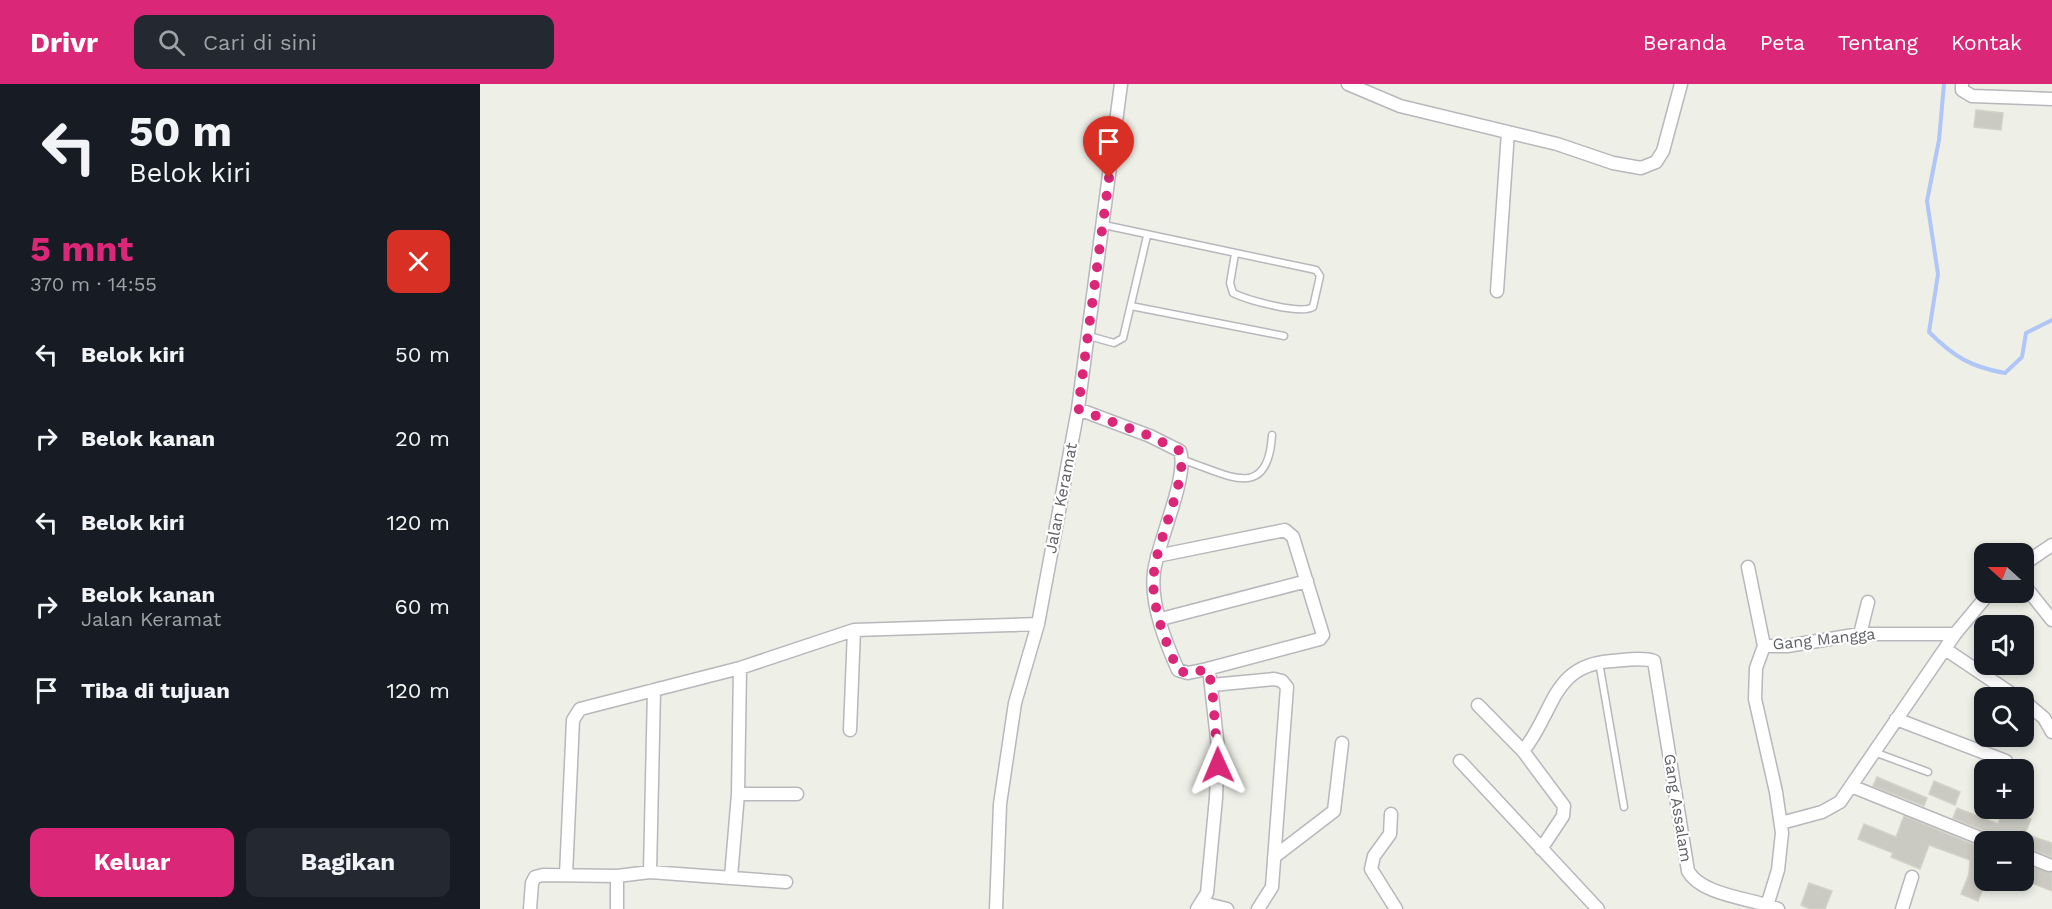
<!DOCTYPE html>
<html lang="id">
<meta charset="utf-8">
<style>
:root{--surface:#171b24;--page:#242831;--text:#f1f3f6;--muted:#9ea1a6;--accent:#db2777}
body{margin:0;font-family:"Work Sans",sans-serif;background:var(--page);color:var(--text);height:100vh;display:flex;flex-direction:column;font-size:22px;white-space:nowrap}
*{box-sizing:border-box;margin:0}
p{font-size:20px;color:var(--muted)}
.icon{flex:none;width:33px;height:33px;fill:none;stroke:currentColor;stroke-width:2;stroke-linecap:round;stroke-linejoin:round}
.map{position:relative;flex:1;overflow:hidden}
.details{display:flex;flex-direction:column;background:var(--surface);width:480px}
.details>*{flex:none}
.banner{background:#171b24;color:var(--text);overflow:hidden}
.needle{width:39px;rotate:291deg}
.tools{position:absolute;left:1494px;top:459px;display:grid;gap:12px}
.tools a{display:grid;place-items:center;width:60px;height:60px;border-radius:12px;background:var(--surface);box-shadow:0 3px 9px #0003;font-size:30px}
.pin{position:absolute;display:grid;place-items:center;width:51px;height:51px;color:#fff;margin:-62px -26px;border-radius:50% 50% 50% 0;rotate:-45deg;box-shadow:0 0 6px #0007}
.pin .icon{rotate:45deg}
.me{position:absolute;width:66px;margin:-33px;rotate:359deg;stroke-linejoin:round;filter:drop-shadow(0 0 4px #0008)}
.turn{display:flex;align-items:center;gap:21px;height:126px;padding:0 30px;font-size:27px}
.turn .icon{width:78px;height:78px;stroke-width:2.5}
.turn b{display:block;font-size:42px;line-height:51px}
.round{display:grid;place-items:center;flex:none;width:63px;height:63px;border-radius:12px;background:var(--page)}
.overview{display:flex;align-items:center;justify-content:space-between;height:102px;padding:0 30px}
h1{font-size:36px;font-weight:700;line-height:45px;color:var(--accent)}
.action{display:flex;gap:12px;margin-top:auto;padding:12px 30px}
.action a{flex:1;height:69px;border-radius:12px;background:var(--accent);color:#fff;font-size:24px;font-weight:700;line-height:69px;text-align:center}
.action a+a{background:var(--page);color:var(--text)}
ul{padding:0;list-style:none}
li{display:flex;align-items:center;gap:18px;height:84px;padding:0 30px}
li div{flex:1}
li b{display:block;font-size:22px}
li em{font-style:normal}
header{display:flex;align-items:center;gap:36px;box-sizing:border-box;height:84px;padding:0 30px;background:var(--accent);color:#fff}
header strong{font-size:28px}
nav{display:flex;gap:33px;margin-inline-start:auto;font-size:21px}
.search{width:420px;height:54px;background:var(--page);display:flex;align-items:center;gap:15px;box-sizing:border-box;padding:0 21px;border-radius:12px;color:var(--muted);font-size:22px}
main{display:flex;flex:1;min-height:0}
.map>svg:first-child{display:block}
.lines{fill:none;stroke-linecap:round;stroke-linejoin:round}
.stream{stroke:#b0c6f6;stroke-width:4}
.building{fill:#cacac3;stroke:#d3d2c6;stroke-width:1.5}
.lane-casing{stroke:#b7b7bc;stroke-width:9}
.street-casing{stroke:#b7b7bc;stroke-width:15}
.lane{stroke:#fff;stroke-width:6}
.street{stroke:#fff;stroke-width:12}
.route{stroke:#db2777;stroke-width:10;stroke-dasharray:0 18}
.labels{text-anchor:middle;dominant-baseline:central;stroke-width:4.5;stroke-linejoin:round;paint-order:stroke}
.street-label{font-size:16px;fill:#5e6065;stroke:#fff}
</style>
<header>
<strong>Drivr</strong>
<div class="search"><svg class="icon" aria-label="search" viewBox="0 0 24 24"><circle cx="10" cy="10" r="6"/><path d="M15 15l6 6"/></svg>Cari di sini</div>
<nav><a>Beranda</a><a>Peta</a><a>Tentang</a><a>Kontak</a></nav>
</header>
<main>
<section class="details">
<div class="banner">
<div class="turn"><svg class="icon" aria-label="left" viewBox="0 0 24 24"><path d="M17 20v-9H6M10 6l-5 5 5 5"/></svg><div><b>50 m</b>Belok kiri</div></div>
</div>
<div class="overview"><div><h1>5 mnt</h1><p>370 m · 14:55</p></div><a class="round" style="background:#d93025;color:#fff"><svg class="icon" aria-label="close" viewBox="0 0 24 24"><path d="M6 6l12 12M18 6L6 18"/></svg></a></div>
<ul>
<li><svg class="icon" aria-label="left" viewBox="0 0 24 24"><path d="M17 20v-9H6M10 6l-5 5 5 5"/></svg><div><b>Belok kiri</b></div><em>50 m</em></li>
<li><svg class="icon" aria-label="right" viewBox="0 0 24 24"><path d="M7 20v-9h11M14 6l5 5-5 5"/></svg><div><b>Belok kanan</b></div><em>20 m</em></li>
<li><svg class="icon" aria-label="left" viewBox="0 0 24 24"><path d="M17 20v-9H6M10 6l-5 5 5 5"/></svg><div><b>Belok kiri</b></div><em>120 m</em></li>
<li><svg class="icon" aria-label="right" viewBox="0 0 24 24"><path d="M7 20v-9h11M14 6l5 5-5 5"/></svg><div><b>Belok kanan</b><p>Jalan Keramat</p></div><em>60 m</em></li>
<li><svg class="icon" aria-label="arrive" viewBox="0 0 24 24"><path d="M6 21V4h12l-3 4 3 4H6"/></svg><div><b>Tiba di tujuan</b></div><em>120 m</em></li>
</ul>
<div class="action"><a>Keluar</a><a>Bagikan</a></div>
</section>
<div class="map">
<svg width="1572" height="825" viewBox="0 0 1572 825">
<rect width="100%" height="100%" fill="#eeefe7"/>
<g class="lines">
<path class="stream" d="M1464,0l-5,56 -12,61 11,73 -9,58c25,25 42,35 76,41l17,-16 4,-24 26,-13"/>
</g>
<path class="building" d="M1496,26l27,3 -2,17 -27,-3z
M1397,693l50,21 -3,8 -51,-20z
M1454,697l26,11 -5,13 -26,-11z
M1477,724l41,16 6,-16h17l-3,6 13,5 -6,15 27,9v14l-28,-10 2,-5h-27l-6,-8 -40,-16z
M1424,732l80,33v37l-6,15 -17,-7 8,-20 1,-14 -41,-15 -9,24 -29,-12 2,-4 -35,-14 6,-15 32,13z
M1547,781l25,7v19l-28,-11z
M1329,799l23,8 -7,18h-15l-9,-4z"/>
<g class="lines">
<g class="lane-casing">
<path id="lane" d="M624,141l212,45 4,6 -7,31c-12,8 -66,-7 -80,-14l-3,-10 5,-29
M651,222l153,30
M609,252l25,7 9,-5 24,-102
M703,376c44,14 85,43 89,-25
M1119,578l25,145
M1394,668l54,20"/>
</g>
<g class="street-casing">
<path id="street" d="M868,0l52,22 157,38 56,19 28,5 15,-6 7,-11 18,-67
M1482,0v6l10,6 80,3
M1017,207l11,-159
M598,325l72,27 30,15c9,24 -22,90 -26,121 -4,31 11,69 24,98l10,3 19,-4 113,-30 3,-4 -30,-98 -8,-7 -128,26
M1544,480l28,-19
M1268,483l16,79 -8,22 -1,31 21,93 6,41 -4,37 -12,39
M1544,501l28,35
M681,535l146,-38
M1380,550l8,-32
M1284,562h23l73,-12h95
M1465,565l73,49
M732,601l62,-6 8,2 5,6 -15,200 -14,22
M1544,617l20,17 8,14
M998,621l45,46 41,55 -1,10 -22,33
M1416,635l110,42 4,9
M370,646l4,-100
M1043,667c32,-39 28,-86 89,-90 13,-1 30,-4 42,0l34,210c14,25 64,27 90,38
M980,677l138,148
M1371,702l139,56
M258,710h59
M911,730l-1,20 -16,22 -3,13 25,40
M1301,739l41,-11 18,-10 115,-168 35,-42
M1544,771l25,10
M794,773l60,-46 8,-68
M170,788l4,-182
M86,791l7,-155 7,-11 160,-41 114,-38 184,-6
M251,793l7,-83 2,-126
M723,819l24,6
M50,825l2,-26 3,-6 8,-2 74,1 33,-4 136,10
M137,825v-33
M516,825l4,-105 15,-101 23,-79 40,-215 43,-325
M717,825l10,-16 9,-95 2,-50 -8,-71
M1422,825l10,-32"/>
</g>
<use href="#lane" class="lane"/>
<use href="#street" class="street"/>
</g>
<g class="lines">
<path class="route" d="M629,94l-31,231 72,27 30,15c9,24 -23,90 -26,121 -4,31 11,69 24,98l10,4 19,-5 5,16 6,80"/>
</g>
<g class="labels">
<g class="street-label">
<text transform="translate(581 414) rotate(-79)">Jalan Keramat</text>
<text transform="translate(1344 555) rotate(-6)">Gang Mangga</text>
<text transform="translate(1198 724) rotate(81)">Gang Assalam</text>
</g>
</g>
</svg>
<div class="tools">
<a><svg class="needle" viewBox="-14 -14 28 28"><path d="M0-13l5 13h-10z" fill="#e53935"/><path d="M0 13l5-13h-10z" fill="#9ea1a6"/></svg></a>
<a><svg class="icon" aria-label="sound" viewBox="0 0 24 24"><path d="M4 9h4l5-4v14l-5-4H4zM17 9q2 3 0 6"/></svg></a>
<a><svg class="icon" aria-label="search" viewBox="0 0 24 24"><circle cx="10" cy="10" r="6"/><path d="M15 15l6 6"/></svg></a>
<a>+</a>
<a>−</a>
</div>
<div class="pin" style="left:629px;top:94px;background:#d93025"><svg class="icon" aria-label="arrive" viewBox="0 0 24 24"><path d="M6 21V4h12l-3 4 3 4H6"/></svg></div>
<svg class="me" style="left:738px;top:681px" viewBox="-20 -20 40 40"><path d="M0-17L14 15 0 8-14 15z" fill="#db2777" stroke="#fff" stroke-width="4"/></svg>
</div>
</main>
